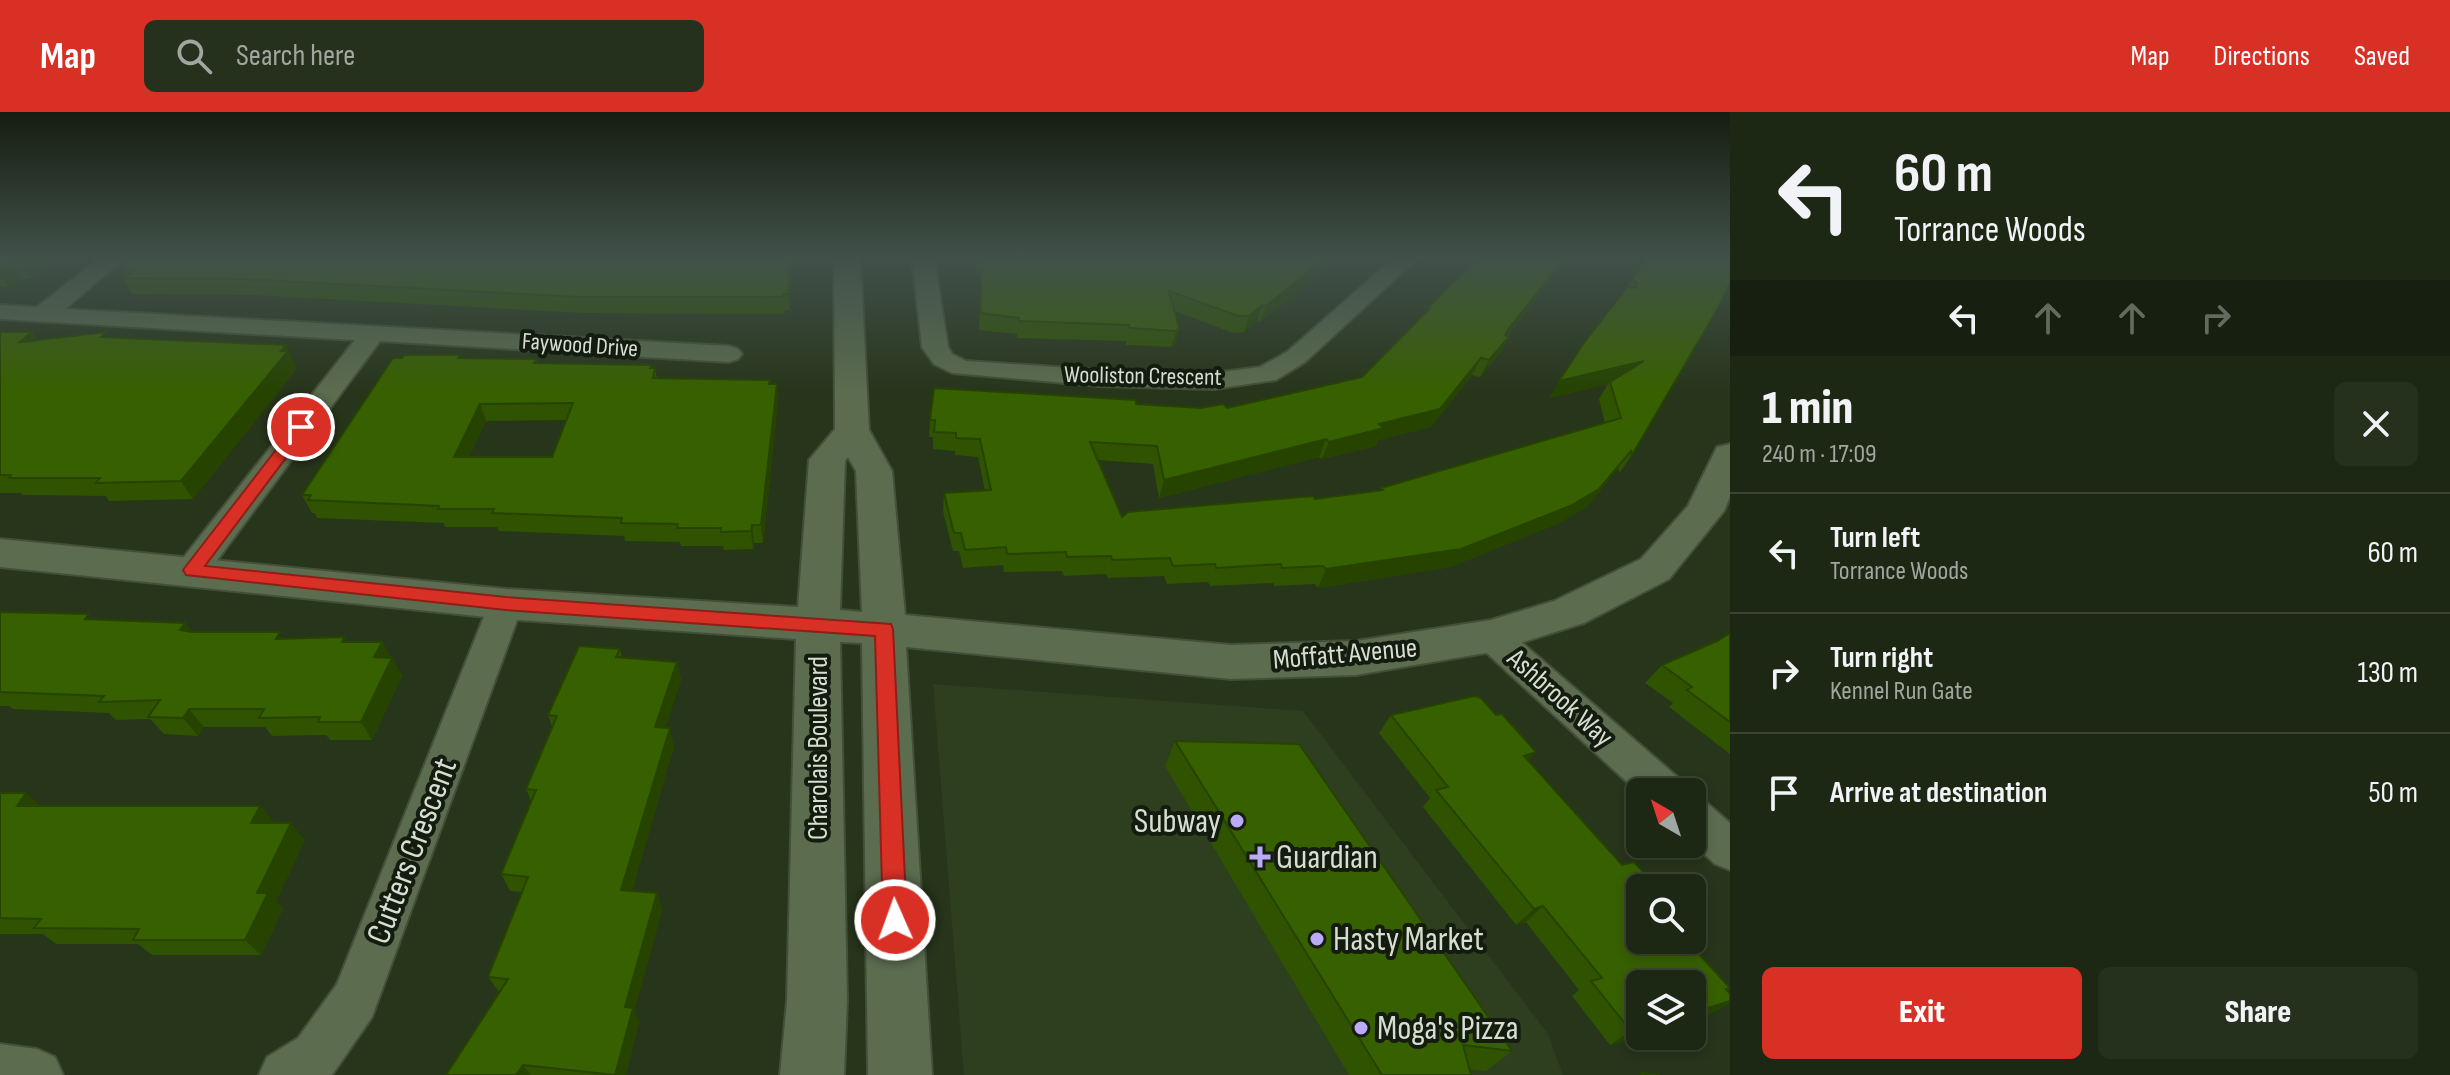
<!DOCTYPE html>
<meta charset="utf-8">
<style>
:root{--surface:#1d2814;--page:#25301d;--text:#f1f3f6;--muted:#a0a6a0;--line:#3b4434;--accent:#d93025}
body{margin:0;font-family:"Sofia Sans Condensed",sans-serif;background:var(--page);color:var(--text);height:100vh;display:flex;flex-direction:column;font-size:30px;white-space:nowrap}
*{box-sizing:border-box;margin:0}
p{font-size:26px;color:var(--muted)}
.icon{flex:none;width:44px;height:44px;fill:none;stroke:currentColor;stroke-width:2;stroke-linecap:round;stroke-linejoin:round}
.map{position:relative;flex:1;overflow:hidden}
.details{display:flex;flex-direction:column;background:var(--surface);width:720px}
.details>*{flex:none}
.guide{background:#1d2814;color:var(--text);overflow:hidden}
.needle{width:52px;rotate:321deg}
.buttons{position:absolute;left:1626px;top:666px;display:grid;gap:16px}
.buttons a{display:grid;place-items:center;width:80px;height:80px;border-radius:12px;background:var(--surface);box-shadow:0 4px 12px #0003,0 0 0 2px var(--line);font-size:40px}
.pin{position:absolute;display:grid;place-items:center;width:68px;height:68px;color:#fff;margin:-34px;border:4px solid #fff;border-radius:50%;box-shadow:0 2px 8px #0007}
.me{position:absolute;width:88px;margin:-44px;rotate:358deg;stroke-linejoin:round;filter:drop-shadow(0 0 6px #0008)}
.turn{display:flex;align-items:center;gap:28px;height:168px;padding:0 32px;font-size:36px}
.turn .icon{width:104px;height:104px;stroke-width:2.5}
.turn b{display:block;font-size:56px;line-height:68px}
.lanes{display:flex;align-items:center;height:76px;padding:0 32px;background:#0003;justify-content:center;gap:40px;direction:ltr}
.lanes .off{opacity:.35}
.round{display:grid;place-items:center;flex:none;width:84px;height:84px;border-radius:12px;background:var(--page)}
.summary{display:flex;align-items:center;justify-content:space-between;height:136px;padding:0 32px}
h1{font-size:48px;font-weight:800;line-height:60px}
.cta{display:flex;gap:16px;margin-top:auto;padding:16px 32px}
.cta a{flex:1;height:92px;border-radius:12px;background:var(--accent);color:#fff;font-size:32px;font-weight:800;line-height:92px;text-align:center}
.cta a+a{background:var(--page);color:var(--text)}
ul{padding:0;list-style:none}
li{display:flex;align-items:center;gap:24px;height:120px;padding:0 32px;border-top:2px solid var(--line)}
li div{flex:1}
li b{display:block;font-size:30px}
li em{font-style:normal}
header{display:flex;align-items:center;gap:48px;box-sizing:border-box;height:112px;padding:0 40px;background:var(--accent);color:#fff}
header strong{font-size:38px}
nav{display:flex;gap:44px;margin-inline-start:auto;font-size:28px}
.search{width:560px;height:72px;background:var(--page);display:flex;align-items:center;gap:20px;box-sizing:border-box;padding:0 28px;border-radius:12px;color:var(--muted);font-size:30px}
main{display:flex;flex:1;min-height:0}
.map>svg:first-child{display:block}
.built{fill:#2e3f20}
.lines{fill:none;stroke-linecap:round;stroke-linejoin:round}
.minor-casing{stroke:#434f39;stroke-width:4}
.tertiary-casing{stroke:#434f39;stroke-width:4}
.minor{fill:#5b6c4f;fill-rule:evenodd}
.tertiary{fill:#5b6c4f;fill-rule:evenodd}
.wall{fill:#2f5300;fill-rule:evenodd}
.shaded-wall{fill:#264300}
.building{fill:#376000;stroke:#264300;stroke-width:2;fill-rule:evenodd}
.route{fill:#d93025;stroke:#8d1f18;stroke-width:2}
.poi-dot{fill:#bbaaf6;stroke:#141b0f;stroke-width:3}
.labels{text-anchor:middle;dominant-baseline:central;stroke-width:8;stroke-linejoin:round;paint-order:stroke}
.far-street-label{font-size:24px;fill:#d6dfcf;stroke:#141b0f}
.street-label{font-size:28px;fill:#d6dfcf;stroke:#141b0f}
.near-poi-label{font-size:34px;fill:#d6dfcf;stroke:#141b0f;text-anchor:start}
.near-street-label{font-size:34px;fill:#d6dfcf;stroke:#141b0f}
</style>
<header>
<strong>Map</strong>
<div class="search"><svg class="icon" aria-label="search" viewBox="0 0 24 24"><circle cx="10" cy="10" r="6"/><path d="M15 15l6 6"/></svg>Search here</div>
<nav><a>Map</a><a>Directions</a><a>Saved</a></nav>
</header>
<main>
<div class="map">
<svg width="1730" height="963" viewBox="0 0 1730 963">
<rect width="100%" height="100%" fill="#27351b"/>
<path class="built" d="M933,572l370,27 245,323 15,41h-599z"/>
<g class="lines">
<g class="minor-casing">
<path id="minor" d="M101,145h25l-61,52 664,37 9,3 4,5 -4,5 -9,3 -349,-21 -176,237 -12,3 -12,-3 -5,-8 5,-8 175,-222 -355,-21v-14l37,2z
M912,145h22l14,90 4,7 14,7 134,9 114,3 46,-6 27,-15 108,-95h24l-114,105 -29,18 -62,9 -114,-3 -148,-13 -18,-9 -12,-17z
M506,480l12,3 5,9 -151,413 -40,58h-73l8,-18 31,-19 39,-54 152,-380 5,-9z
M1491,511l13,4 177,153 6,12 -47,2 -162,-149 -5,-9 5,-9z
M1692,686l15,5 23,20v47l-15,-6 -23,-21z
M0,932l37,5 18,8 8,18h-63z"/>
</g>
<g class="tertiary-casing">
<path id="tertiary" d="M834,145h26l9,173 23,41 13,144 326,30 125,-4 135,-21 63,-19 87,-42 47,-53 29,-59 13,-3v53l-6,14 -55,68 -85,44 -93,29 -135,23 -125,4 -325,-32 26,428h-64l-6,-432 -22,-1 7,359 -3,74h-64l7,-74 9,-362 -290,-20 -506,-52v-28l506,50 292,18 11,-147 26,-31zM848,345l8,14 6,141 -22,-2 5,-149z"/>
</g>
<use href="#minor" class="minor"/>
<use href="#tertiary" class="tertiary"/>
</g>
<path class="wall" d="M0,145h66l-34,22h-9l-14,8h-9z
M793,145l-4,53h-4l-1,4 -201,-1 -331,-18 -120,-1 -9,-16 2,-1 -5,-9z
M972,145h368l-80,65 -3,-1 -13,11 -11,1 -58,-22 4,17 -4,17 -4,2 -45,-2v-4l-109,-3v-4l-38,-4 1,-55h-3z
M1480,145h90l-63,79 2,1 -9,16 -20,24 -8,-2 -41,52 -53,13 -2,6 -54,13 -3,-2 -160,41 -6,-34 -55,-4 24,57 193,-18 64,-8 2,-3 224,-65 -6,-24 9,-15 -59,14 98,-141 -15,198 -13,18 -1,-5 -31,39 -30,17 -107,43 -132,21 -3,-4 -41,2 -1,-3 -63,3 -2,-4 -41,2 -3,-8 -56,2 -2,-4 -42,2 -2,-5 -58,1 -1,-7 -40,3 -4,-17h-6l-10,-40 1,-18 41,-3 -7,-33 -23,-2v-4l-22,-2v-12h-4l1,-17 206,-16 65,4h26l135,-31 63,-63 3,-7z
M0,220l38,8 72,-2 187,30 -104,131 -84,2 -3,-5 -83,-1 -2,-2h-21z
M460,243l1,3 75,1 1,4 114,2v3h4l2,10 113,2v4h7l1,17 -15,142h-9l-1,6 -29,1 -1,-4h-42l-1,-4 -55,-1 -1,-5 -125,-5 -2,-4h-52l-1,-4 -127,-5 -2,-5h-3l-10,-18 100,-137zM567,308l-15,37h-83l17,-36z
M0,500l94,8 91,3 7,9 156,10h34l20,34 -30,64h-42l-4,-5 -54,1 -7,-9h-61l-6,9 -34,-2 -14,-15 -34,1 -7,-7 -96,-4 -4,-3h-9z
M1730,521v121l-61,-47 4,-4 -28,-20 17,-18 55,-24z
M620,537l2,8 55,5 4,18 -16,48 9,18 -42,145 25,2 5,17 -28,101 5,11 -13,53h-180l53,-83 -11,-15 34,-85 -12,-1 -9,-17 30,-73 -5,-12 26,-62 -4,-12z
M1391,603l138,46 111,127 86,102 -15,24 -19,6v-36h-52v52l-30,9 -38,-49 7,-6 -53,-68 -10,3 -93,-118 7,-9 -51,-65z
M1175,629l337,310 -26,20 -17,-2 2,6h-122l-184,-309z
M0,681l40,13h220l14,17 31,17 -29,61 7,8 -22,46h-109l-14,-11h-82l-13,-10h-43z"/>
<path class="shaded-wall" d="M31,145h35l-34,22 -10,-16z
M791,145h2l-4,53 -1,-16z
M1326,145h14l-80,65 6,-16z
M1566,145h4l-70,87 9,-16z
M12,151l11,16 -14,8 -9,-13v-4z
M1262,193l-5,16 -13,11 5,-16z
M1179,216l-4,17 -4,2 5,-16z
M32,220l12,16 -24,-6z
M1509,225l-9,16 -20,24 9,-17z
M286,233l11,23 -104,131 -12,-18z
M1481,246l-9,17 -41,52 -53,13 -2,6 -54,13 7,-17 50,-18z
M1644,249l-34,21 -2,2 -59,14 10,-17z
M777,272l1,17 -15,142 -2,-18z
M480,292l6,17 -25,54 -7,-18z
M1326,327l-7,18 -160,41 5,-18z
M1631,339l-13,17 -31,39 -30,17 -107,43 -132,21 8,-19z
M752,413l2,18 -1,6 -2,-18z
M185,511l14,18 -19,-11z
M382,530l20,34 -30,64 -11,-18 13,-65z
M677,550l4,18 -21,65 -5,-18z
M189,597l15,18 -6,9 -15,-18z
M670,616l4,18 -46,160 -7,-16z
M1536,640l-15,18 3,-14z
M26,681l20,17 -29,-4z
M260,694l14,17h-23z
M291,711l14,17 -29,61 7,8 -22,46 -16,-15 12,-47z
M657,781l5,17 -28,101 5,11 -13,53h-11l10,-68z
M1543,794l-17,16 -10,3 18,-16z
M1730,889v2l-19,11 -19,6v-7z
M1640,917v7l-30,9 21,-14z
M523,953l8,10h-15z"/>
<path class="building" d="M0,145h31l-9,6h-10l-12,7z
M134,145h657l-3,37h-5v3h-204l-335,-18 -121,-1 13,-9 -16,-1z
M978,145h348l-60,49 -4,-1 -13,11h-11l-69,-25 10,37 -3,3 -46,-3 -1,-3 -110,-4v-3l-39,-5 2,-54h-4z
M1480,145h86l-57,71 -4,7 4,2 -20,23 -8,-2 -41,51 -61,15 5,4 -55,14 -3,-3 -162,41 -7,-34 -67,-4 32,75 6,-5 185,-16 2,3 68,-9 -2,-2 240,-70 -11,-36 34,-21 -85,20 25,-38 44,-57 8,2 1,-6 -6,-1 16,-24h69l14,4v22l-12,25 -86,147 -1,-4 -32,38 -29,17 -109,43 -135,20 -3,-3 -41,2 -1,-4 -65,4 -1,-4 -42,2 -3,-8 -58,2 -1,-4 -44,1 -1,-5 -59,2 -1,-7 -41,3 -4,-17h-7l-10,-40 47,-3 -11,-51 -24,-1v-5l-22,-1 1,-12h-5l4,-32 202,12v4l65,4 22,-4 4,4 135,-31 68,-69 -2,-1z
M0,220h32l-12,10 86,-10 -5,5 185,8 -5,6h7l-107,130 -85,2 4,-5h-91l2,-3h-11z
M404,243h56l-2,3 78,1 -2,4 117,2 -1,3h5l-2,10 117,2 -1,4h8l-16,141h-9l-1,6 -30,1v-4h-44l1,-4 -57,-1 1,-5 -130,-5 2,-4h-56l1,-3 -131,-6 3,-5h-9l91,-137h9zM573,291l-21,54h-98l26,-53z
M0,500l89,2 -4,5 100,4 -5,7 12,2h88l-4,7 69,-2 -3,5h40l-8,15 18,1 -31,64h-43l2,-5 -61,1 5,-9h-75l-6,9 -35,-1 12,-17 -61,2 5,-6 -104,-4z
M1730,521v89l-43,-32 5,-3 -30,-22 55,-24z
M579,534l41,3 -4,8 61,5 -22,65 15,1 -49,162 36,3 -32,114 8,1 -18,67 -92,-10 -7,10h-70l62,-96 -20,-2 40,-100 -27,-3 35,-84 -10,-1 31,-73 -9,-1z
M1474,584l7,2 15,17 6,-1 34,38 -12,4 98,109 12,-3 24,26h-18v52h46l44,48 -4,1 4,5v7l-38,12v-29h-52v45l-9,2 -40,-50 11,-3 -59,-72 -9,3 -98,-119 12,-3 -57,-72z
M1175,629l124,3 213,307 -49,-6 8,30h-89z
M0,681h26l-9,13h243l-9,17h40l-34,70h11l-23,47h-112l6,-11 -105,-1 7,-9 -41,-1z
M1641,961l19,2h-18z"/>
<linearGradient id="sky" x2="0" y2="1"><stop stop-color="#151d0f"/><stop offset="0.52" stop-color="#41514a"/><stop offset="1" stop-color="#41514a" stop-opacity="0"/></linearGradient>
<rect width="1730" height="280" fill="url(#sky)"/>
<path class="route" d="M301,311l8,4 -104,139 301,31 385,27 2,5 14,291 -4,8 -8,4 -9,-4 -3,-8 -8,-284 -369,-26 -320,-35 -3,-5 3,-4 110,-142z"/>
<g class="poi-dot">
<circle cx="1237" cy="709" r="8"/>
<path d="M1256 733h8v8h8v8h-8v8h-8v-8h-8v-8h8z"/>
<circle cx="1317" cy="827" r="8"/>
<circle cx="1361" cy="916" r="8"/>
</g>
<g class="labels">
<g class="far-street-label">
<text transform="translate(580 233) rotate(4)">Faywood Drive</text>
<text transform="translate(1143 264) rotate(1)">Wooliston Crescent</text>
</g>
<g class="street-label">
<text transform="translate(1345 542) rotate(-5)">Moffatt Avenue</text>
<text transform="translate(1560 586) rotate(42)">Ashbrook Way</text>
<text transform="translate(818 636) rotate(-90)">Charolais Boulevard</text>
</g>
<g class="near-poi-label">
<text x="1221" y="709" text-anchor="end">Subway</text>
<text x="1276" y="745">Guardian</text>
<text x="1333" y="827">Hasty Market</text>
<text x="1377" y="916">Moga's Pizza</text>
</g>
<g class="near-street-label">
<text transform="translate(412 739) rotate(-69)">Cutters Crescent</text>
</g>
</g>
</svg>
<div class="buttons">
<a><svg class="needle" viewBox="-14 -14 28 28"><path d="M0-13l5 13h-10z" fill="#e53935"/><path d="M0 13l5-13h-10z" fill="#a0a6a0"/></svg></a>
<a><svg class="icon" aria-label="search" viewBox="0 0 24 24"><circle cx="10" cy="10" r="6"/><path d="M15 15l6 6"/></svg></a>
<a><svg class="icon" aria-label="layers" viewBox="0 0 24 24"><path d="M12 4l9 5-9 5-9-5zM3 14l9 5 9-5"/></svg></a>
</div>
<div class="pin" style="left:301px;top:315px;background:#d93025"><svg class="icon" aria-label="arrive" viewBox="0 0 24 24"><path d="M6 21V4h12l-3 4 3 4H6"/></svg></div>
<svg class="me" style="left:895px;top:808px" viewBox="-20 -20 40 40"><circle r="17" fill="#d93025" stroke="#fff" stroke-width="3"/><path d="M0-11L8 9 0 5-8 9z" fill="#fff"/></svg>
</div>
<section class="details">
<div class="guide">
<div class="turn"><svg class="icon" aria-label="left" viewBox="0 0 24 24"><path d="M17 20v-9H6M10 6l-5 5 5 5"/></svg><div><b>60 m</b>Torrance Woods</div></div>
<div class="lanes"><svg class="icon" aria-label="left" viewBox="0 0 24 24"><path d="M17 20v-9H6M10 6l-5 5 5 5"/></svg><svg class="icon off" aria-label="ahead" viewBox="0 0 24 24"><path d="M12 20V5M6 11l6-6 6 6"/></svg><svg class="icon off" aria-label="ahead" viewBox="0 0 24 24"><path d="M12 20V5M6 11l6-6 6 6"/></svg><svg class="icon off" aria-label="right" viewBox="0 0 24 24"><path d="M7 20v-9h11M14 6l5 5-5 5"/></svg></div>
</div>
<div class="summary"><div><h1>1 min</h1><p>240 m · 17:09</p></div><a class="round"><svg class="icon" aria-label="close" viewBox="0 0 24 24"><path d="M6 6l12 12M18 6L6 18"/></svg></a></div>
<ul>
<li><svg class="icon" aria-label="left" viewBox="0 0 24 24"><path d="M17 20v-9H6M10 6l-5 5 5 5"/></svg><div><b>Turn left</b><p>Torrance Woods</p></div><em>60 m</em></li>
<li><svg class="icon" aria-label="right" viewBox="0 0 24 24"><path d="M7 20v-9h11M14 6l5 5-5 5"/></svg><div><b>Turn right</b><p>Kennel Run Gate</p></div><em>130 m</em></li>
<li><svg class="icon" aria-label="arrive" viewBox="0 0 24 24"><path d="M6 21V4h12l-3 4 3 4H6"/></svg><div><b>Arrive at destination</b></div><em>50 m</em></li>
</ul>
<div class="cta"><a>Exit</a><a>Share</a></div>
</section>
</main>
